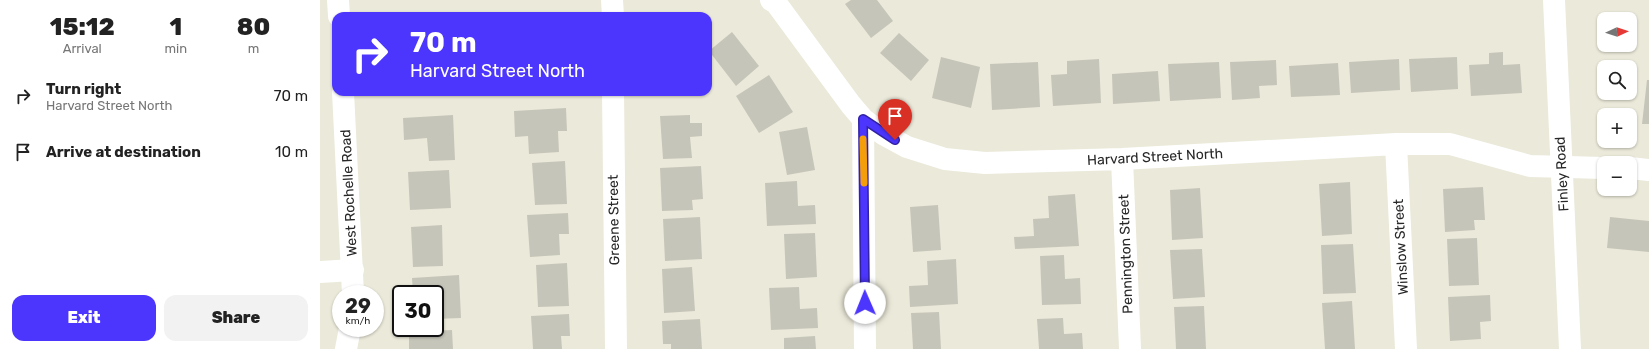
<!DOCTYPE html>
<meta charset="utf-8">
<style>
:root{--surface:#fff;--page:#f2f2f2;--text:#222;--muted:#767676;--accent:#4c35fc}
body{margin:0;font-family:Rubik,sans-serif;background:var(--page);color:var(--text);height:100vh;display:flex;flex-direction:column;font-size:15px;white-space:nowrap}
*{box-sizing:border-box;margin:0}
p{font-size:13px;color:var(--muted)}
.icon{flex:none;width:22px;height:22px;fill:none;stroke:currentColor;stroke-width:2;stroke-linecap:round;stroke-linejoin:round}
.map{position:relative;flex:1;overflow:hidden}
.panel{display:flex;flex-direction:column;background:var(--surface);width:320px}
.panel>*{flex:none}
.top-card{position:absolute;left:12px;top:12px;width:380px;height:84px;border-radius:12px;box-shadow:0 1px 3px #0004;background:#4c35fc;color:#fff;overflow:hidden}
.needle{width:26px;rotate:87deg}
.controls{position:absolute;left:1277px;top:12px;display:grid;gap:8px}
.controls a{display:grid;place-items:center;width:40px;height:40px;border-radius:8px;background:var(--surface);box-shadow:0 1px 3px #0004;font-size:20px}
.speed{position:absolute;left:12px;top:285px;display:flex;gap:8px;font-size:20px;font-weight:700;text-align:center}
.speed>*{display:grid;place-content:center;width:52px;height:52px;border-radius:50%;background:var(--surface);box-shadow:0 1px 3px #0004;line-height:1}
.speed small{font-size:10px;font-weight:400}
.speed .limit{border:2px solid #111;border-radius:6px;background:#fff;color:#111}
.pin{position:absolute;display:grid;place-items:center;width:34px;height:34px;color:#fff;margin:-41px -17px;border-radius:50% 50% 50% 0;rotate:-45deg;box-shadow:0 0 4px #0007}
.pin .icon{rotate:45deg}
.me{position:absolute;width:44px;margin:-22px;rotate:359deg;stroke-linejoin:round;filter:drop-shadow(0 0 3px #0008)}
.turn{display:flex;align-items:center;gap:14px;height:84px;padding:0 12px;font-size:18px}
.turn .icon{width:52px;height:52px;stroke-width:2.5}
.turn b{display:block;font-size:28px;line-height:34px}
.eta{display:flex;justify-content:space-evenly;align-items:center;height:68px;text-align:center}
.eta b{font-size:24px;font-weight:800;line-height:28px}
.button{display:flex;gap:8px;margin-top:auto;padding:8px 12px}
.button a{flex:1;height:46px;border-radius:12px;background:var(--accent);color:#fff;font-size:16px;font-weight:800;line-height:46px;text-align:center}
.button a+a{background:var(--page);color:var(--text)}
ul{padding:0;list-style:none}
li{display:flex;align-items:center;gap:12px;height:56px;padding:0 12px}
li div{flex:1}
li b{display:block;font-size:15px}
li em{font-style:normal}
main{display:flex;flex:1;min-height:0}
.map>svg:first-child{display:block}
.building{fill:#c6c5b9}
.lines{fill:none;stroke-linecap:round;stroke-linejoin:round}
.minor{stroke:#fff;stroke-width:22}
.tertiary{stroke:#fff;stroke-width:22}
.route-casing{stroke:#3122a4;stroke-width:10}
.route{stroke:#4c35fc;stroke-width:7}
.slow{stroke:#f59e0b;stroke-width:7}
.labels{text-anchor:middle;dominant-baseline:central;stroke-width:4;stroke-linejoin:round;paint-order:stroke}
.street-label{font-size:14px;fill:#282828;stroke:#fff}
</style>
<main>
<section class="panel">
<div class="eta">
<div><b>15:12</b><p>Arrival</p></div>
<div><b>1</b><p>min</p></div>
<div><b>80</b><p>m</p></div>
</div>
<ul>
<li><svg class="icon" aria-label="right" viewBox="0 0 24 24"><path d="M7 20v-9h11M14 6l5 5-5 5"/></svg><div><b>Turn right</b><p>Harvard Street North</p></div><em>70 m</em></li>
<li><svg class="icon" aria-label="arrive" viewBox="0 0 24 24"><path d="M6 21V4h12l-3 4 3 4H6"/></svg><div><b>Arrive at destination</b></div><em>10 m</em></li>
</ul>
<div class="button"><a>Exit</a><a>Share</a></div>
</section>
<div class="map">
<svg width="1329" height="349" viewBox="0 0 1329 349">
<rect width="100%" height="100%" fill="#ebe9d9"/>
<path class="building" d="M531,0h26l16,21 -22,17 -26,-34z
M412,32l27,34 -23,20 -27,-35z
M579,33l30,27 -18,21 -31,-28z
M1183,52v13l17,-1 2,29 -51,3 -2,-31 20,-1v-11z
M621,57l39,10 -9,41 -39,-10z
M1137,57l1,32 -47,3 -2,-33z
M779,59l2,44 -48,3 -2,-31 16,-1v-13z
M1079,59l1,31 -49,3 -2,-31z
M956,60l1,25 -18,1 1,12 -28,2 -2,-38z
M718,62l2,45 -48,3 -2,-46z
M899,62l2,36 -51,3 -2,-37z
M1018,63l2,32 -49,2 -2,-31z
M838,71l2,30 -47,3 -1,-30z
M449,75l24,37 -34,21 -23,-37z
M1327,80h2v44h-7z
M246,108l1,23h-9l1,21 -30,2 -1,-18 -13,1 -1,-26z
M133,115l2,45 -26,1 -2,-23 -23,2 -1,-22z
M370,115v8h12v13l-12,1 2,21 -29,1 -3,-43z
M487,127l8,43 -28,5 -8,-43z
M245,161l2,43 -32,1 -3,-42z
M381,166l2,33 -11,1 1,10 -31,1 -2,-43z
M129,170l2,38 -41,2 -2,-38z
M477,181l1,25 17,-1 1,19 -49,2 -2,-43z
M1030,182l2,52 -30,2 -3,-52z
M1163,187l2,33h-11l1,10 -30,2 -2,-43z
M880,188l3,50 -31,2 -2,-50z
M755,194l4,52 -64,3 -1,-12 20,-1 -1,-17 16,-1 -1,-22z
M618,205l3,45 -28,2 -3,-45z
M248,213l1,21h-10l1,21 -30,2 -3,-42z
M380,217l2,42 -37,2 -2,-42z
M1290,217l39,4v31l-42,-4z
M122,225l1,41 -30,1 -2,-40z
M495,233l2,44 -31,2 -2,-45z
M1157,238l2,47 -30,1 -2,-47z
M1033,244l3,49 -33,1 -2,-49z
M882,249l3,48 -32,2 -3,-49z
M744,255l1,24 15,-1 1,26 -39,1 -2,-49z
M636,259l2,45 -48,3 -1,-21 19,-1 -1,-24z
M247,263l2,43 -31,1 -2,-42z
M372,267l3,44 -31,2 -2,-44z
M139,275l2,43 -26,1v-25h-22l-1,-16z
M479,287l1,22 17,-1 1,20 -47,2 -2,-42z
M1170,295l1,26 -11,1 1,17 -31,2 -2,-44z
M1032,301l3,48h-30l-3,-46z
M884,306l2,43h-30l-2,-42z
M619,312l2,37h-28l-2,-36z
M249,314l1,22h-9l1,13h-29l-2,-33z
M743,318l1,16 18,-1 1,16h-44l-2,-30z
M380,319l2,30h-31v-5h-8l-1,-23z
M132,330l1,19h-44v-17z
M495,336l1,13h-32v-11z"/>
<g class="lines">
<path class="minor" d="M292,0l1,16
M451,0l5,3 75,102 12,14 20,15 24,13 38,12 40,4 137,-4 274,-15h54l80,22 74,2
M293,92l3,257
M543,119l2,230
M1076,144l10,205
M802,159l8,190
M1310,168l19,2
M0,272l33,-2"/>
<path class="tertiary" d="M18,0l1,16
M1234,0l16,349
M23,92l10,202
M26,349l4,-21"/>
</g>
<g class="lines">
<g class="route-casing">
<path id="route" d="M545,303l-2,-184 32,21"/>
</g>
<use href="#route" class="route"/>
<path class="slow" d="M543,139l1,44"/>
</g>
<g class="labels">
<g class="street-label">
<text transform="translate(835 157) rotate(-3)">Harvard Street North</text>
<text transform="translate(1242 174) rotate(-93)">Finley Road</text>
<text transform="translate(29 193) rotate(-93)">West Rochelle Road</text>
<text transform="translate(294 220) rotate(-91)">Greene Street</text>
<text transform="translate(1081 247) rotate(-93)">Winslow Street</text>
<text transform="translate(806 254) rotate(-92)">Pennington Street</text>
</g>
</g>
</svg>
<div class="controls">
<a><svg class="needle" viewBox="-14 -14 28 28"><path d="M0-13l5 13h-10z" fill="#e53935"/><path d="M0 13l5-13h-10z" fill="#767676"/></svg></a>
<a><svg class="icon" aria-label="search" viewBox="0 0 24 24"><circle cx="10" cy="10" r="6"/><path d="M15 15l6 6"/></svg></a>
<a>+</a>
<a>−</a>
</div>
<div class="speed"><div>29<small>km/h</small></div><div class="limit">30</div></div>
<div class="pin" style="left:575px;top:140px;background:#d93025"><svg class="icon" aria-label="arrive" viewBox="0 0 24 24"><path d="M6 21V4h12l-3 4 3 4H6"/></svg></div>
<svg class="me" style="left:545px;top:303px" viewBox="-20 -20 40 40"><circle r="19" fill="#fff"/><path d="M0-13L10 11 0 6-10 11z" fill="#4c35fc"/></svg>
<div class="top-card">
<div class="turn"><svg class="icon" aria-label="right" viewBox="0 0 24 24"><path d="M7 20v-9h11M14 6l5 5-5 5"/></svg><div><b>70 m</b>Harvard Street North</div></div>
</div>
</div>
</main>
